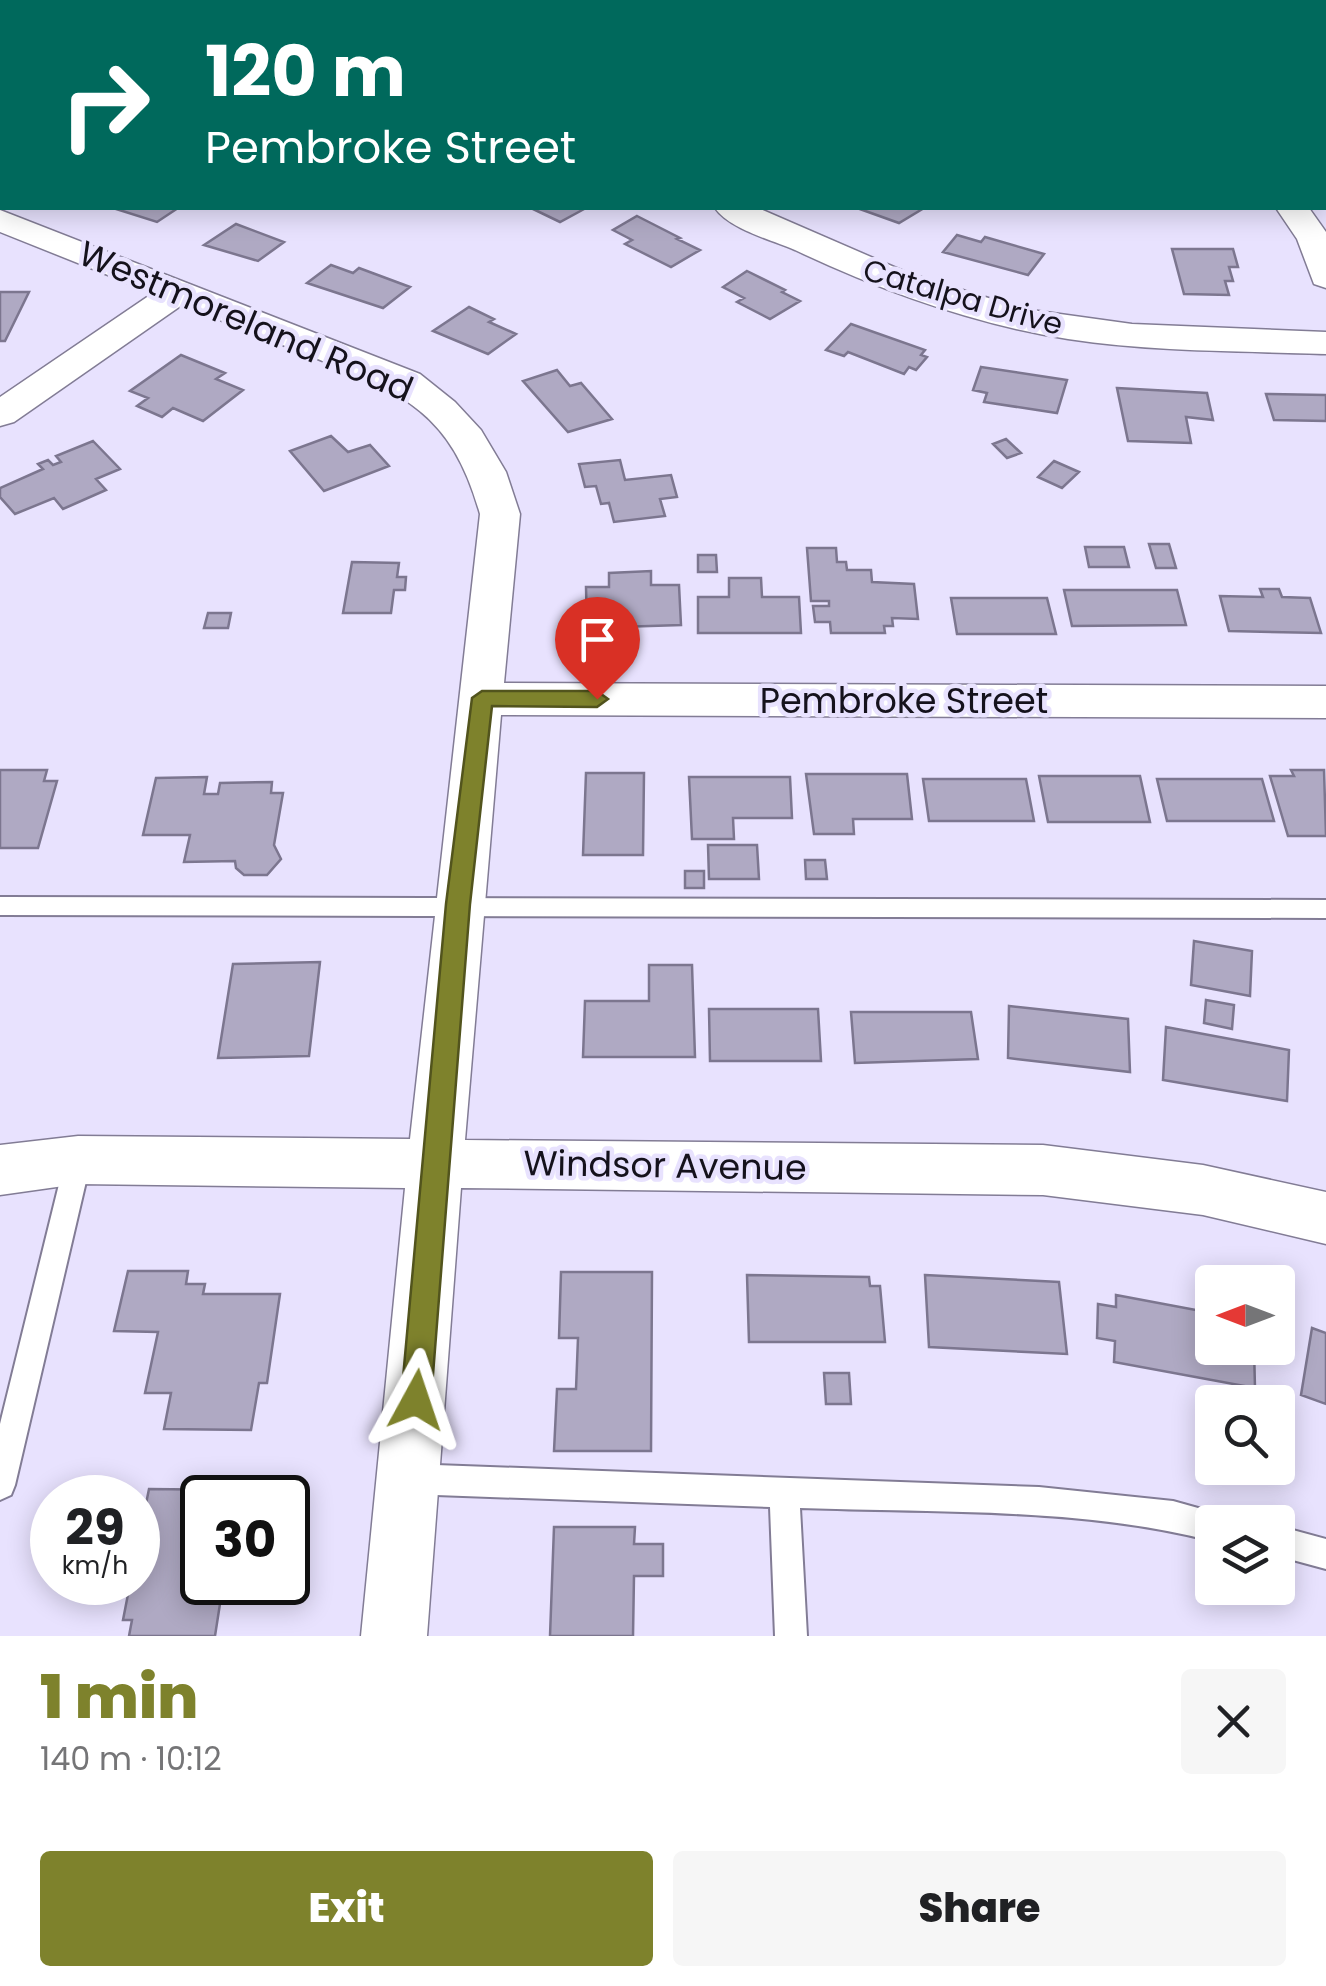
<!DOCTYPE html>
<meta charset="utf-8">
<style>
:root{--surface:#fff;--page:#f6f6f6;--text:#202124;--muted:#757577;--accent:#7e822c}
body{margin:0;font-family:Poppins,sans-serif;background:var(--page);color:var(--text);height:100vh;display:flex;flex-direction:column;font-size:38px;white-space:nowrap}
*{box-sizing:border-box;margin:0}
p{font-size:32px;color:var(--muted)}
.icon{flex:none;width:55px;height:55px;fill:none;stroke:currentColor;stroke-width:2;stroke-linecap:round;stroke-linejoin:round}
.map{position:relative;height:1636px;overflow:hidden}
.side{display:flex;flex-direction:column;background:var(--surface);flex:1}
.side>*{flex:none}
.guide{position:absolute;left:0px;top:0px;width:1328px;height:210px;box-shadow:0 5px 25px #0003;background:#00695c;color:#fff;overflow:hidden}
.needle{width:65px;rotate:270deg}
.controls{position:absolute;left:1195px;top:1265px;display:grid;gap:20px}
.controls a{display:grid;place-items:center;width:100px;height:100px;border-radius:10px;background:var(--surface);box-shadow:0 5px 25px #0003;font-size:50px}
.speed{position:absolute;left:30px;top:1475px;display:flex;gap:20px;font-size:50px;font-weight:700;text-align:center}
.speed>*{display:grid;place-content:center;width:130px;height:130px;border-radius:50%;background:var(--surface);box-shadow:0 5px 25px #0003;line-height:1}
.speed small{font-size:25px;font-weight:400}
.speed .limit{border:5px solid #111;border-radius:15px;background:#fff;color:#111}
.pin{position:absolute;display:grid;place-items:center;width:85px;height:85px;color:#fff;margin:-102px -42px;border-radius:50% 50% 50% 0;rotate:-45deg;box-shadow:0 0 10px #0007}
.pin .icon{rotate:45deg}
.me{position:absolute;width:110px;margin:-55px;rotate:5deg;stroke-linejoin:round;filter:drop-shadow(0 0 8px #0008)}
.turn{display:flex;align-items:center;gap:35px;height:210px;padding:0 40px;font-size:45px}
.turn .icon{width:130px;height:130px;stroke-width:2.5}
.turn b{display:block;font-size:70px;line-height:85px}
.round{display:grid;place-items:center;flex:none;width:105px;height:105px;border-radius:10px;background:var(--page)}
.headline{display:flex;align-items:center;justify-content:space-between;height:170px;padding:0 40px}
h1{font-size:60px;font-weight:800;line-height:75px;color:var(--accent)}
.button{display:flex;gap:20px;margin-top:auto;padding:20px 40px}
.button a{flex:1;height:115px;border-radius:10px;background:var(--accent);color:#fff;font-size:40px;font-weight:800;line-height:115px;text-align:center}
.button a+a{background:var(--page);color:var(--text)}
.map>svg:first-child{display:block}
.building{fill:#afa9c3;stroke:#7c768f;stroke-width:2.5}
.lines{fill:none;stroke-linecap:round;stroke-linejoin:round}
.service-casing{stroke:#827c95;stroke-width:4}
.minor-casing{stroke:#827c95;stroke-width:3}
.service{fill:#fff;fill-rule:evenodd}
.minor{fill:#fff;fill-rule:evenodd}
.route{fill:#7e822c;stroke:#52541d;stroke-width:2.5}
.labels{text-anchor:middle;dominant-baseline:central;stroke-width:9;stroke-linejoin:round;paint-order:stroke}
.far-street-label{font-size:30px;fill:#15121c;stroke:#e8e2fe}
.street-label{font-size:35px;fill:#15121c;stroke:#e8e2fe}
</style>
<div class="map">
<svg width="1326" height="1636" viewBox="0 0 1326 1636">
<rect width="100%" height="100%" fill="#e8e2fe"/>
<path class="building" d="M113,208h65l-21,14z
M531,208h55l-26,14z
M857,208h67l-25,15z
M637,216l43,22 -3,1 23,11 -29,17 -46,-23 7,-4 -19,-10z
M236,224l48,18 -26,19 -54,-16z
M957,235l24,7 4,-5 59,17 -16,21 -85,-23z
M1172,249h61l5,18h-9l4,14h-8l4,14 -45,-1z
M331,265l22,8 6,-5 51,19 -27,21 -76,-25z
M747,271l38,19 -3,2 18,9 -30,18 -33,-17 7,-4 -21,-11z
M0,292h29l-24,49h-5z
M469,307l25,12 -5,3 27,12 -28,20 -55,-23z
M851,324l74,26 -4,5 6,2 -11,13 -7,-3 -5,7 -56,-22 -4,4 -18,-6z
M181,355l44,18 -9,6 27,11 -40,31 -30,-13 -11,9 -25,-11 11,-8 -18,-7z
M981,367l86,13 -10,33 -73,-11 3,-9 -14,-3z
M557,370l13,16 11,-3 31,36 -44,13 -45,-51z
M1117,388l90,5 6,27 -27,-3 5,26 -63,-2z
M1266,394l60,1v26l-52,-1z
M331,436l17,16 22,-7 19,21 -65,25 -34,-40z
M1006,439l15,14 -14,5 -14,-14z
M93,441l27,28 -24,10 10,11 -43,19 -9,-11 -39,16 -15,-17v-9l43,-19 -5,-5 10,-4 5,5 8,-3 -5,-6z
M620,460l5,20 46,-5 6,22 -17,2 5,17 -51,6 -5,-19 -8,1 -5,-18 -11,1 -6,-23z
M1054,461l25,11 -17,16 -24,-11z
M1149,544h20l7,24h-20z
M1085,547h39l5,20h-40z
M807,548h29l1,14h9l1,8h24l1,12 42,2 4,35 -26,-1 1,8h-9l1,7h-54l-1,-11h-15l-2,-16h16v-5h-18z
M698,555h18l1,17h-19z
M352,562l47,1 -2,14h9l-1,13h-11l-3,23h-48z
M651,571v14h28l2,40 -94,3 -1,-41h23v-14z
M729,578h32l1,19h37l2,36h-103v-36h31z
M1260,589h19l3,8 28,1 11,35 -92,-2 -9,-35 43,1z
M1064,590h113l9,35 -114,1z
M951,598h96l9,36h-99z
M208,613h23l-3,15h-24z
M0,770h47l-3,11h13l-19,67h-38z
M1291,770h33l2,66h-38l-18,-60h24z
M586,773h58l-1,82h-60z
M806,774h101l5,45h-59l1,15h-40z
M1039,776h101l10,46h-102z
M207,777l-3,17h14l2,-11 52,-1 -1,11h12l-9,52 7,14 -14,16h-23l-8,-7 -1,-7 -51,1 6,-27h-47l13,-57z
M689,777h101l2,41h-59l1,21h-42z
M923,779h103l8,42h-105z
M1157,779h105l12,42h-107z
M708,845h49l2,34h-50z
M805,860h20l2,19h-21z
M685,871h19v17h-19z
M1194,941l58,10 -2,45 -59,-11z
M320,962l-11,94 -91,2 15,-94z
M649,965h43l3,92h-112l2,-56h64z
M1206,1000l28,5 -2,24 -28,-6z
M1009,1006l119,13 2,53 -122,-14z
M709,1009h109l3,52h-111z
M851,1012h120l7,47 -123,4z
M1166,1027l123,23 -2,51 -124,-21z
M128,1271h60l-2,13h19l-2,10h77l-13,89h-8l-8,47 -87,-1 7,-36h-26l13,-61 -44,-1z
M561,1272h91l-1,179h-97l3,-62h19l2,-51h-19z
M747,1275l122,2 1,9h10l5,56h-136z
M925,1275l134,7 8,72 -138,-7z
M1116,1295l96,18v35h42l1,40 -141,-26 1,-21 -18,-3 1,-34 18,3z
M1312,1328l14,5v71l-25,-9z
M824,1373h25l2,31h-25z
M149,1489l89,1 -1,8h-35v84h39l-1,9h-18l-7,45h-86l3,-16h-9l7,-36h-12l20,-2v-39z
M554,1527h81l-1,17h29v32h-29l-1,60h-83z"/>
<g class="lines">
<g class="service-casing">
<path id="service" d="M0,897l1326,3v18l-1326,-3z
M78,1148l9,4 4,8 -76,325 -4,10 -11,5v-76l65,-264 4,-8z
M409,1464l630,23 134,14 50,14 3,7h-14v19c-132,-34 -276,-28 -412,-33l7,128h-32l-5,-129 -361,-13 -10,-5 -5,-10 5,-10z
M1278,1526l48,13v30l-48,-13z"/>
</g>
<g class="minor-casing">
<path id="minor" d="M232,0h46l1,2h-46z
M943,0h34l1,2h-34z
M715,208h43l150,65 116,36 108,15 194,8v22c-86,-3 -173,-2 -258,-15 -95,-15 -186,-48 -273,-89 -23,-10 -66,-21 -80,-42z
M1276,208h33l17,24v56l-12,-4 -17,-45z
M0,210l420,164 35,28 26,28 25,42 14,42 -16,169 822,3v32l-825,-3 -36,425 578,5 160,20 123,27v52l-123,-29 -160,-20 -582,-7 -34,448h-66l44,-448 -327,-4 -78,11v-50l78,-9 332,3 70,-625c-29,-103 -77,-121 -170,-158 -42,-17 -85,-34 -128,-51l-168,117 -14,4v-29l153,-104 -153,-61z"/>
</g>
<use href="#service" class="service"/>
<use href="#minor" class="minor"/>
</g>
<path class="route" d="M482,691h115l11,8 -11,8 -105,-1 -22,198 -39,496 -5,10 -10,4 -10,-4 -5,-10 45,-496 26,-206z"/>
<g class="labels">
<g class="far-street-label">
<text transform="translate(963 297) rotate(16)">Catalpa Drive</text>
</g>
<g class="street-label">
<text transform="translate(246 321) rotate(23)">Westmoreland Road</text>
<text x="904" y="700">Pembroke Street</text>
<text transform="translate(665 1165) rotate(1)">Windsor Avenue</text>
</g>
</g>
</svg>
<div class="controls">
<a><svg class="needle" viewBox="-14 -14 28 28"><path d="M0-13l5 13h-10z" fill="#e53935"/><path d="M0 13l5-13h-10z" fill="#757577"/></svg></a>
<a><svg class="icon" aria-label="search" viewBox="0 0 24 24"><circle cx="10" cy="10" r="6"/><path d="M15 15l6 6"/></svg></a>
<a><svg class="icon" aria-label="layers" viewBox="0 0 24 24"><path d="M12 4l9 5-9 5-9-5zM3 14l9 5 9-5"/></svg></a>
</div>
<div class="speed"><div>29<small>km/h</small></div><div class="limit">30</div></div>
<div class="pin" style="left:597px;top:699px;background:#d93025"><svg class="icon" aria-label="arrive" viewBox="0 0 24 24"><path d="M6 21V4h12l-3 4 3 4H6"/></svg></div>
<svg class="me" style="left:416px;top:1400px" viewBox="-20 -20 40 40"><path d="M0-17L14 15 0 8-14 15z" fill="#7e822c" stroke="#fff" stroke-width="4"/></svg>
<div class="guide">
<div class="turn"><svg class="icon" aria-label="right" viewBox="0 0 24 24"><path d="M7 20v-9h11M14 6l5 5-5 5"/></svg><div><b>120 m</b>Pembroke Street</div></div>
</div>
</div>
<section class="side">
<div class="headline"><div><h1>1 min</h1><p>140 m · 10:12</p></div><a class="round"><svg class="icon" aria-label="close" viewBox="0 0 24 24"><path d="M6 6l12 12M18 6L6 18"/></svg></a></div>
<div class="button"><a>Exit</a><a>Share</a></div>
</section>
